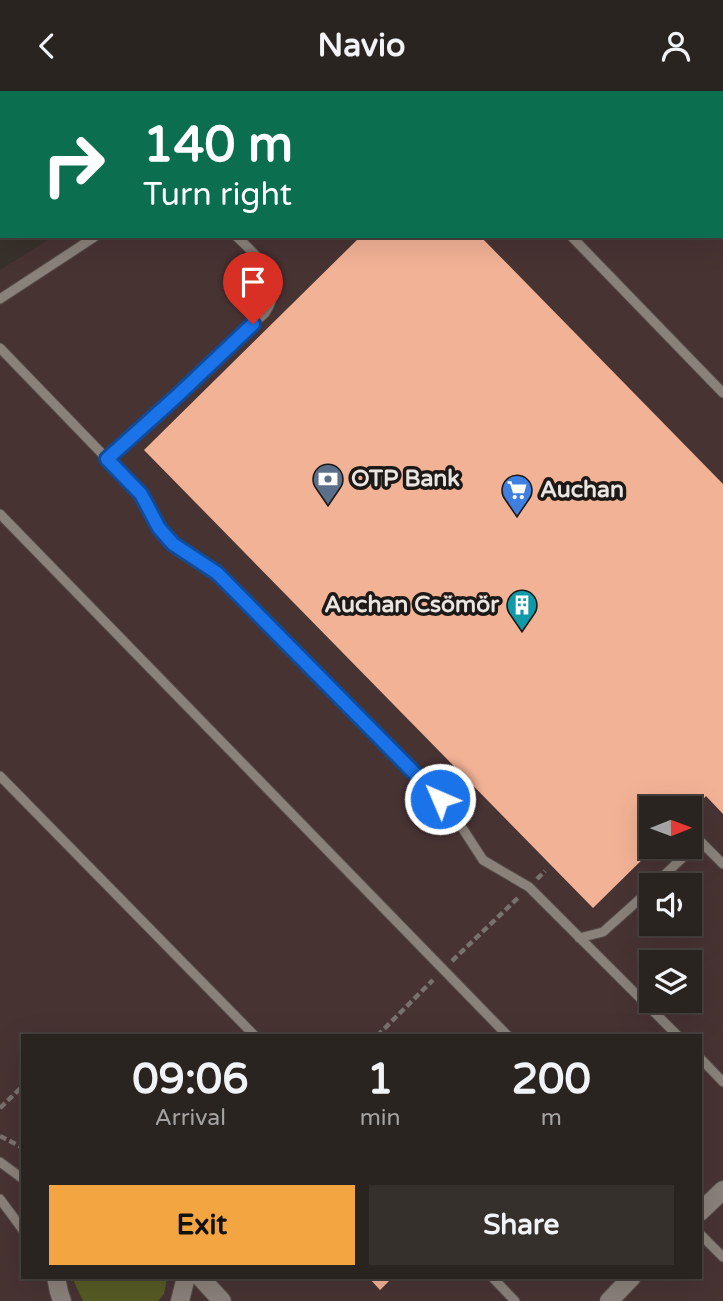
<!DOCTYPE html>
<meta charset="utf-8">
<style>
:root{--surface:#2a2420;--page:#36302d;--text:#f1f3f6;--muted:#a5a4a5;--line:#46413e;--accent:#f2a540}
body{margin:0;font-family:"Varela Round",sans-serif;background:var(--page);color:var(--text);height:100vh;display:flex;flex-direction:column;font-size:26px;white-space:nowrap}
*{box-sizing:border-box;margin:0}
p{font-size:23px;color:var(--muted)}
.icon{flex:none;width:38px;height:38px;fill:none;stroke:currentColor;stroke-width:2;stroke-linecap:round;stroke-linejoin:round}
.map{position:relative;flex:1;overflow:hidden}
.sheet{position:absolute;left:21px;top:943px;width:681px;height:245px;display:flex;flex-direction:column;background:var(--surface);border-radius:0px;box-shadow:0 7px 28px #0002,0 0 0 2px var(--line)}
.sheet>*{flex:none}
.hud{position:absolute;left:0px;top:0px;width:724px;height:147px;box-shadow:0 7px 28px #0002,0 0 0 2px var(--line);background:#0b6e4f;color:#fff;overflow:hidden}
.needle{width:46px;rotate:89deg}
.controls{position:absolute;left:639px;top:705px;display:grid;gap:14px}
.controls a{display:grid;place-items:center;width:63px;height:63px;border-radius:0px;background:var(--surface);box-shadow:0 7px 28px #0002,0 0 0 2px var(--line);font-size:35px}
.pin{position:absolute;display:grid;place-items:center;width:60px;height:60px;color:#fff;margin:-72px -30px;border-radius:50% 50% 50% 0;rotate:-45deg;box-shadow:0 0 7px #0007}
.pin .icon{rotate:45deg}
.me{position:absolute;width:77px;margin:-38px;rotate:315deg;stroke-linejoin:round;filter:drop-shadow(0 0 5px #0008)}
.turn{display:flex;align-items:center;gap:24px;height:147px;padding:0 28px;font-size:32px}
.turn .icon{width:91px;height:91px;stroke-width:2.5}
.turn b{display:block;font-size:49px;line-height:60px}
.eta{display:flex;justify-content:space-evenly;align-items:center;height:119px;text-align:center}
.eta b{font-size:42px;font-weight:800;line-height:49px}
.action{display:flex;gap:14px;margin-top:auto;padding:14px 28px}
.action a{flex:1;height:80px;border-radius:0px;background:var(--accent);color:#111;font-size:28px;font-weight:800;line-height:80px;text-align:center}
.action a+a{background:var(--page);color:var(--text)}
header{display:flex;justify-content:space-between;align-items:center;height:91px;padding:0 28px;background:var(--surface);font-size:32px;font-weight:800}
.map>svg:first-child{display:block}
.commercial{fill:#483333;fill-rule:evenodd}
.green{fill:#565b25}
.building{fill:#f2b296}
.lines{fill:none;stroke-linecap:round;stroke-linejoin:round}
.lane-casing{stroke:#544d49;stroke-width:11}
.street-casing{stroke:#544d49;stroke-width:20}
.path{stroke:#78716d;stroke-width:4.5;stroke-dasharray:7 3.5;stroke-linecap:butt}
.lane{stroke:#8b817b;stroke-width:9}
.street{stroke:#8b817b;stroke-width:18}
.route-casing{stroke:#114b97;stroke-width:18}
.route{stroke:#1a73e8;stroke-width:12}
.labels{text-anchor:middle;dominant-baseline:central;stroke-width:7;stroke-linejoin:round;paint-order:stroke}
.poi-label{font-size:23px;font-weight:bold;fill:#ebe5e2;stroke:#1d1916;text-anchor:start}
</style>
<header><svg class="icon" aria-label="back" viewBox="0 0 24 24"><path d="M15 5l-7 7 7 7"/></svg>Navio<svg class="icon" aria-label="person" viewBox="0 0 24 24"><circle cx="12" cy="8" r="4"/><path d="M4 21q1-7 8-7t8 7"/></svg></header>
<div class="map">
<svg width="723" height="1210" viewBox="0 0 723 1210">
<rect width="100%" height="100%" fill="#38302b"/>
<path class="commercial" d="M290,0h433v1210h-723v-1031l54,-34h669v-143h-436zM651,718h39v38h-39zM651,794h39v39h-39zM651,872h39v38h-39zM23,945h677v241h-677z"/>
<path class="green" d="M0,0h144l-3,2h-139v93l-2,2z
M74,1187l93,-1v1l-3,16 -6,7h-75l-9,-19z"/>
<path class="building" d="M361,145h119l243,248v330l-17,-18 -16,17v-4h-39v38h4l-62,61 -449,-458z
M368,1186h25l-13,13z"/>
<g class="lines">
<g class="lane-casing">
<path id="lane" d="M316,2l3,-2
M438,2v-2
M530,2l1,-2
M571,145l152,157
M0,208l96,-63
M0,257l141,146 18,34 14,16 44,29 233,236 33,51 46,27 149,149
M107,368l70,-63 88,-83c22,-32 -6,-55 -29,-77
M0,423l508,522
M0,685l255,260
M654,794l46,-44 23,23
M579,847l24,-6 48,-43
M700,967l23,24
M0,1071l23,17
M0,1108l23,31
M700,1143l23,23
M492,1186l23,24"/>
</g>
<g class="street-casing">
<path id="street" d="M195,2l3,-2
M0,129l2,-1
M700,1121l23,-22
M56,1186l3,15 3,9
M200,1186l22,24
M180,1210l6,-24
M609,1210l23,-24"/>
</g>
<path class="path" d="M537,788l8,-8
M452,870l67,-64
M73,945l2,-2
M377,945l56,-56
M0,1017l23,-22
M0,1045l23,12"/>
<use href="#lane" class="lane"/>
<use href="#street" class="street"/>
</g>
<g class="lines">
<g class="route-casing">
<path id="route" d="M253,233l-76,72 -70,63 34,35 18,34 14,16 44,29 223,226"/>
</g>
<use href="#route" class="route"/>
</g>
<defs>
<g id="bank-pin" transform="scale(1.575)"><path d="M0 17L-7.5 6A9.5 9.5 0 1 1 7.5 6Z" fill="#5c6f8a" stroke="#1d1916"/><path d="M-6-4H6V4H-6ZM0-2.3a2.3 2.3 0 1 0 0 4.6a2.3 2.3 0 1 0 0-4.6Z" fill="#fff"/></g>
<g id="supermarket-pin" transform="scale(1.575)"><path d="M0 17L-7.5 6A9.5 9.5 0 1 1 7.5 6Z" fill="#3f7fe0" stroke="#1d1916"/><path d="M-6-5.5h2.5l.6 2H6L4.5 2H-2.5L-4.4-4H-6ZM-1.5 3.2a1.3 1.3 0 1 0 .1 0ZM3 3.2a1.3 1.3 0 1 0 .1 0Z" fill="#fff"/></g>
<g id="building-pin" transform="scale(1.575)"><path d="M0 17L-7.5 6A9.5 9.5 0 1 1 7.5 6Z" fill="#0f9aa8" stroke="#1d1916"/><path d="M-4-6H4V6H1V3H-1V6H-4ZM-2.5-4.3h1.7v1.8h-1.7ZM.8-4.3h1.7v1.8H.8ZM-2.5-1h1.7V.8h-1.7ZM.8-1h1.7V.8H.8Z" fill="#fff"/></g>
</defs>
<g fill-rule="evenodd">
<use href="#bank-pin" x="328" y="388"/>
<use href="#supermarket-pin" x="517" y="399"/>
<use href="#building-pin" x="522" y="514"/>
</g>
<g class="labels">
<g class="poi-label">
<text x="351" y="388">OTP Bank</text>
<text x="540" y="399">Auchan</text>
<text x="499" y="514" text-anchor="end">Auchan Csömör</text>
</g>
</g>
</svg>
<div class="controls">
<a><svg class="needle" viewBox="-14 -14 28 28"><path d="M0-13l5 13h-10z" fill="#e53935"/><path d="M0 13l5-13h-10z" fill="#a5a4a5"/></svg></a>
<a><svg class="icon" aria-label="sound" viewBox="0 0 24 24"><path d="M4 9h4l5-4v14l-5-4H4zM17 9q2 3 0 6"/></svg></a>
<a><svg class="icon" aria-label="layers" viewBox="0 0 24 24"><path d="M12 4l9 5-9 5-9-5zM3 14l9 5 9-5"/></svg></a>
</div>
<div class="pin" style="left:253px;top:233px;background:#d93025"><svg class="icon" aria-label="arrive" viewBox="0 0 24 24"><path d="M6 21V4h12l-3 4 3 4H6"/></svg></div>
<svg class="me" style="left:440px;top:708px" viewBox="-20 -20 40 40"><circle r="17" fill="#1a73e8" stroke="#fff" stroke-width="3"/><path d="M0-11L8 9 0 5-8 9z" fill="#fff"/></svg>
<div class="hud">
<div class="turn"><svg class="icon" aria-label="right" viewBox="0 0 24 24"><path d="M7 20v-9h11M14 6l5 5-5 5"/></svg><div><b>140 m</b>Turn right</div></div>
</div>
<section class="sheet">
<div class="eta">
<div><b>09:06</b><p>Arrival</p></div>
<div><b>1</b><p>min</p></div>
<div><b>200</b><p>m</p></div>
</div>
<div class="action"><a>Exit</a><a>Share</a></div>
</section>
</div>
